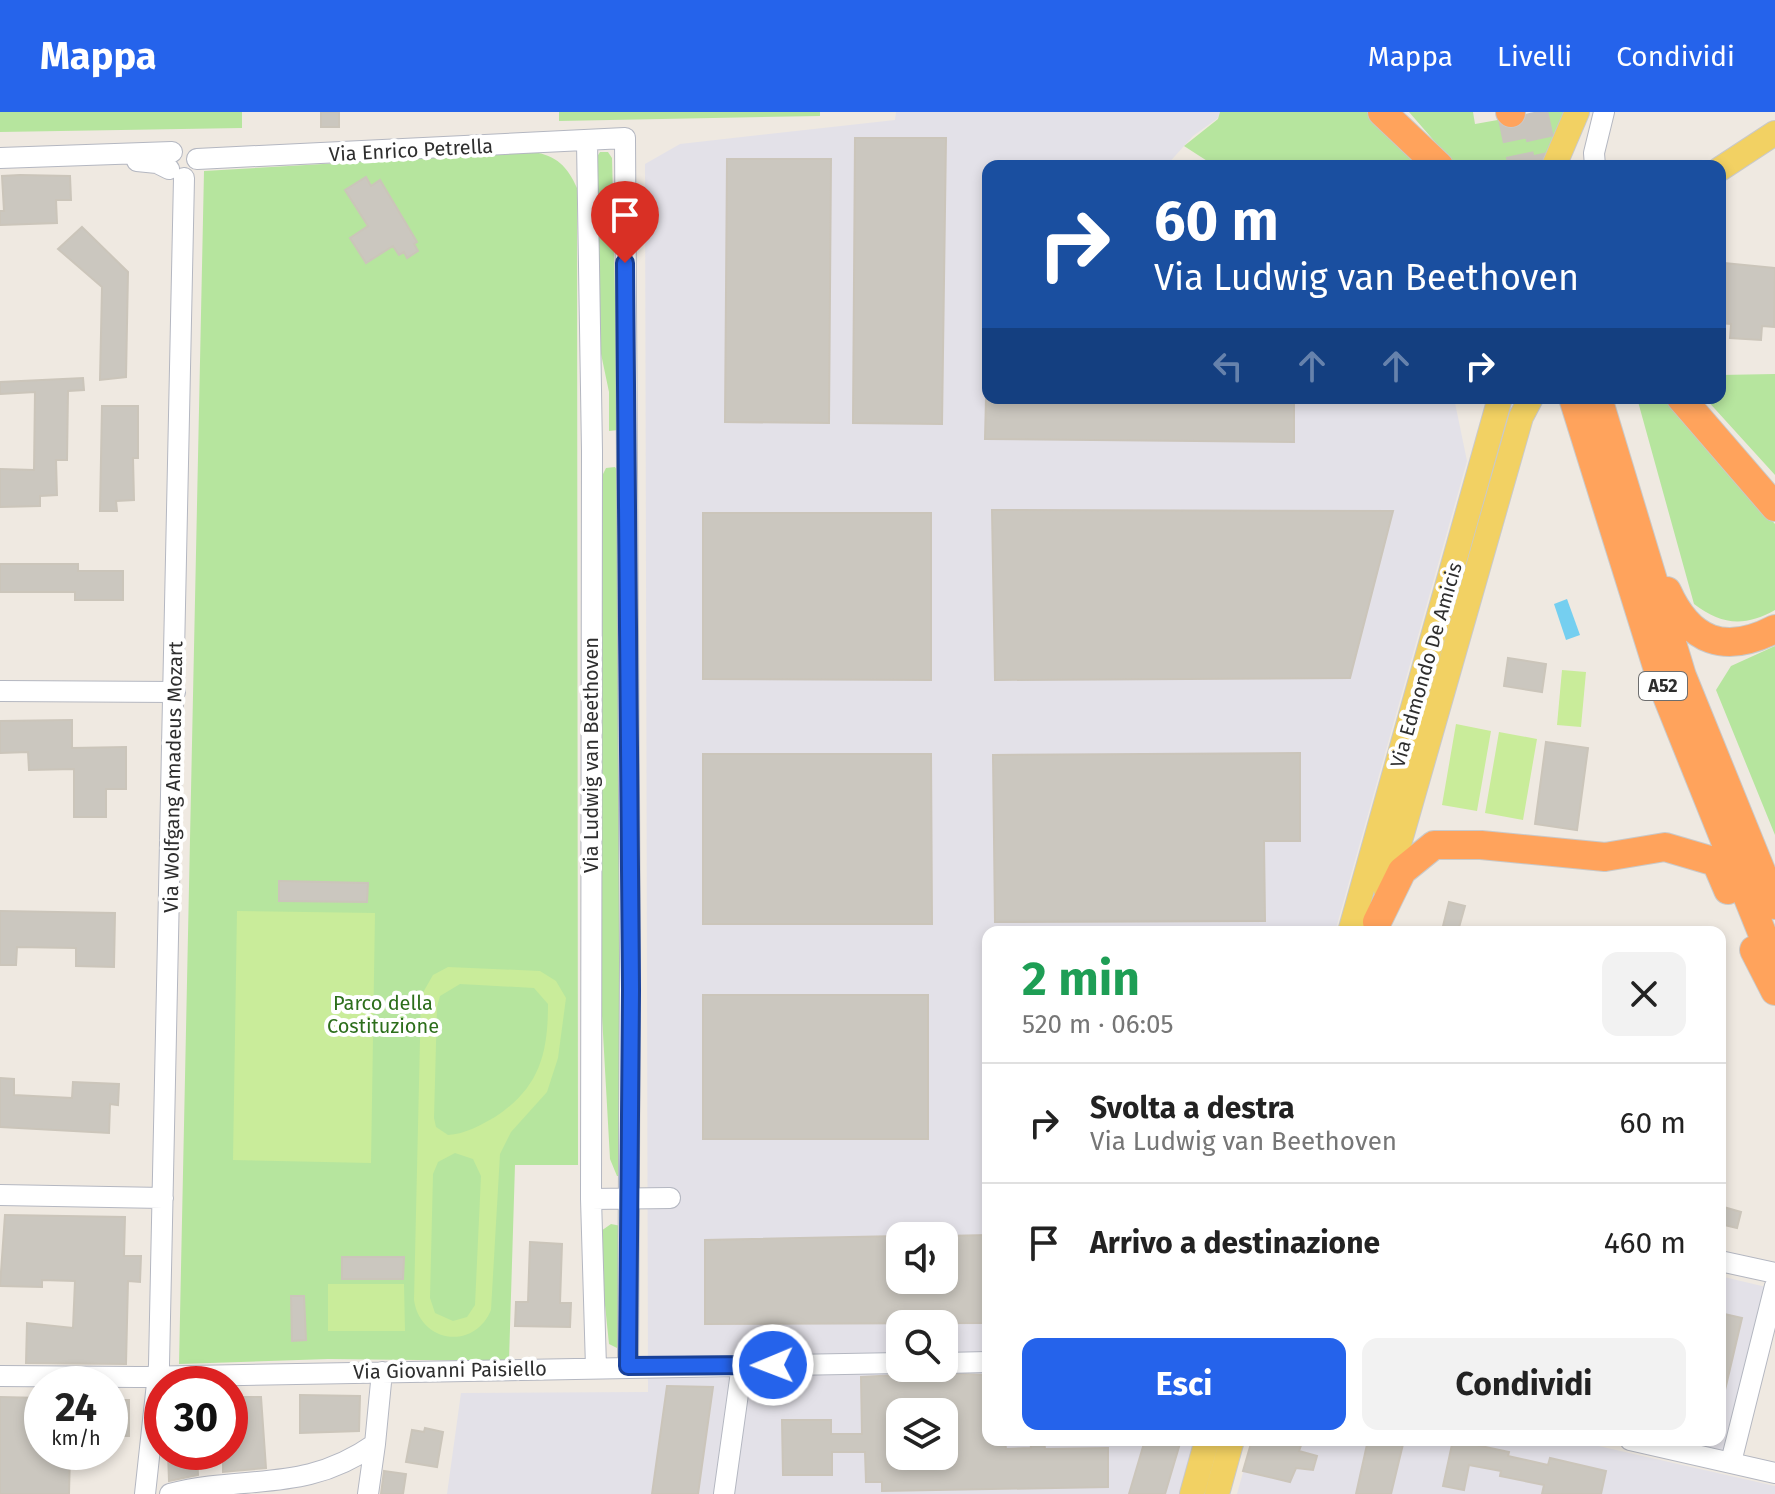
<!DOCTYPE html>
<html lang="it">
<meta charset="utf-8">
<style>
:root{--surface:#fff;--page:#f2f2f2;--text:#222;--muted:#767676;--line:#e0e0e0;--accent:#2563eb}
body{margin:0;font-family:"Fira Sans",sans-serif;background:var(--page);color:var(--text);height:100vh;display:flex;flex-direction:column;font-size:30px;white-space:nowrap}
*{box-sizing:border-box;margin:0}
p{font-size:26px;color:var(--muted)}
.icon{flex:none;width:44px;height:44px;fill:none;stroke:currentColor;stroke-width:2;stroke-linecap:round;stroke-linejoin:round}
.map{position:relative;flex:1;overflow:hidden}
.side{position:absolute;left:982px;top:814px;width:744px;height:520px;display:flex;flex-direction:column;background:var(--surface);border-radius:16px;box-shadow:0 4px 12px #0003}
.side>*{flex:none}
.hud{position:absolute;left:982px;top:48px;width:744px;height:244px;border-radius:16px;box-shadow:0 4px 12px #0003;background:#1a4fa0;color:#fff;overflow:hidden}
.tools{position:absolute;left:886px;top:1110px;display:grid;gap:16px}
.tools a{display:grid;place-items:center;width:72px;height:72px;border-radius:16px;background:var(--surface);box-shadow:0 4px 12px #0003;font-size:40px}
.speed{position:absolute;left:24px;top:1254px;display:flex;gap:16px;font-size:40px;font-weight:700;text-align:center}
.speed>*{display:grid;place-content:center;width:104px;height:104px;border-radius:50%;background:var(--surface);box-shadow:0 4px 12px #0003;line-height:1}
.speed small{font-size:20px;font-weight:400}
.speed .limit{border:12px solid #d22;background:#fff;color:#111}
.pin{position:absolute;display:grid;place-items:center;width:68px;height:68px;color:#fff;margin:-82px -34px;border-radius:50% 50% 50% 0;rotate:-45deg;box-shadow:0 0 8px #0007}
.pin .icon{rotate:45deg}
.me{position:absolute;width:88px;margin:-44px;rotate:269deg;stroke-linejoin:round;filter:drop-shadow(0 0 6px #0008)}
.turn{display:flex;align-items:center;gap:28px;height:168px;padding:0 40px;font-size:36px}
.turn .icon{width:104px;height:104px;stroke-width:2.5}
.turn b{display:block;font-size:56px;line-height:68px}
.lanes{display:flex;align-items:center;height:76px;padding:0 40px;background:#0003;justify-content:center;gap:40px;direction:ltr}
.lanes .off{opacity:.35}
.round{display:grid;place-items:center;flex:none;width:84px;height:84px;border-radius:16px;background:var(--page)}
.overview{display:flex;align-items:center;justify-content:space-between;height:136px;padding:0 40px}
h1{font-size:48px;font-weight:700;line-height:60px;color:#1e9e55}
.button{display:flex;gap:16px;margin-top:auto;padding:16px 40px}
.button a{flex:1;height:92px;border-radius:16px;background:var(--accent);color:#fff;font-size:32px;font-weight:700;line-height:92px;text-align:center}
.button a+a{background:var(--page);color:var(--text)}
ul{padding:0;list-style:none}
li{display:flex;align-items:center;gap:24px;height:120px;padding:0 40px;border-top:2px solid var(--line)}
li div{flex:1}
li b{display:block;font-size:30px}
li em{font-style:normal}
header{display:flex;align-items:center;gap:48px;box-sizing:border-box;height:112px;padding:0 40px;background:var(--accent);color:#fff}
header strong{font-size:38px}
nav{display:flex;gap:44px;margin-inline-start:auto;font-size:28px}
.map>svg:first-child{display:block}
.industrial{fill:#e3e1e8;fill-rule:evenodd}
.green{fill:#b6e59e}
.pitch{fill:#c9ec9a;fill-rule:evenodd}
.water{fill:#75cff0}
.building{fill:#cbc7bf;stroke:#cbc5ba;stroke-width:2;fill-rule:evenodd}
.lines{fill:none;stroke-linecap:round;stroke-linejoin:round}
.highway-tunnel{stroke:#c8c4bd;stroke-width:28;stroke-dasharray:28 14;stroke-linecap:butt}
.minor-casing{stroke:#b4b7c1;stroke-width:22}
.major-casing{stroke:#c9c9c9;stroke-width:26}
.highway-casing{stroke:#c9c9c9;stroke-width:30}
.minor{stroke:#fff;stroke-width:20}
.major{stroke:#f2d163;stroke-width:24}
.highway{stroke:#ffa35c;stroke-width:28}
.route-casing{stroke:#184099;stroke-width:20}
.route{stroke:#2563eb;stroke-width:14}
.labels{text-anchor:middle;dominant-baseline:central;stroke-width:8;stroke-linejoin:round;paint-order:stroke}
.shield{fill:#fff;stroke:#6d6d6d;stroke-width:2}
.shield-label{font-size:18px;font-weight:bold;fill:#2e2e2e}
.street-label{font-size:20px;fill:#2e2e2e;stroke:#fff}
.park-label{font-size:20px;fill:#2c6e1b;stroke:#fff}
</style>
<header>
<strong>Mappa</strong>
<nav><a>Mappa</a><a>Livelli</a><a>Condividi</a></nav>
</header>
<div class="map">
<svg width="1775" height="1382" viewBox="0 0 1775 1382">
<rect width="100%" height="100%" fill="#efe9e1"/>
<path class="industrial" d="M896,0h324l-2,6 -25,18 -27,30h-178v232h466l13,63 -132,471h-347v508h206l-14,54h-733l14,-101 187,-1 -3,-1228 35,-20 215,-24zM900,1124h44v44h-44zM900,1212h44v44h-44zM900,1300h44v44h-44z
M1720,1164l46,11 -40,164 -49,-11h43z
M1252,1328h320l203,46v8h-538z"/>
<path class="green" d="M0,0h242v16l-242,4z
M559,0h261v4l-261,5z
M1220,0h149l50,54h-204l-31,-20 34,-27z
M1409,0h64l2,12 68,-12h22l-16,42 -11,12h-82z
M533,40c23,3 35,15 44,36l1,977h-63l-6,196 -181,-2 -149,5 25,-1193z
M600,40h8l4,6 1,39h-17l-1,-37z
M596,94l17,1 5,223 -9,1v-39l-9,-43z
M1775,262v101l-70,-77h15v-23z
M1637,286l30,4 108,122v86c-30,17 -54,15 -81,-6z
M615,355l6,10 2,699h-6l-7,-17 -8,-143v-540l4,-8z
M1775,534v189l-59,-145 15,-24z
M611,1112l10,2v114l-4,8 -8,-4 -10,-97 2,-16z"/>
<path class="pitch" d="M1562,558l24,2 -5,55 -24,-2z
M1456,612l35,7 -14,80 -35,-6z
M1499,620l38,7 -14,81 -38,-7z
M237,799l138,2 -4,250 -138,-3z
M448,855l92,4 16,10 10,17 -8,60 -11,34 -36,40 -11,22 -9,156c-17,41 -71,33 -77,-10l7,-304 12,-21zM460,872l74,4 14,16c0,51 -9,84 -53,113 -14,8 -30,17 -47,18l-12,-8 -2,-9 3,-111 3,-11zM455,1041l18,6 8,17 -6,129 -8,12 -14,4 -18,-8 -5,-15 3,-124 5,-12z
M328,1172h76l1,47h-77z"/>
<path class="water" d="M1567,487l13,36 -14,5 -12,-36z"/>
<path class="building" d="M321,0h18v15h-18z
M855,26h91l-4,286 -89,-1z
M727,47h104l-2,264 -104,-1z
M20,63l50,1 1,24h-15l1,23 -57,2v-14h4l-2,-35z
M366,65l5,9 9,-6 37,62 -3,2 4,7 -11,7 -3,-6 -5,3 -6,-9 -27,17 -16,-25 18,-12 -23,-36z
M82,115l46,45 -2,105 -26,3 2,-93 -44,-38z
M1724,151l51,5 -1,59 -12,-1 -1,14 -31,-2 1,-14 -11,-1z
M83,266l1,12 -16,1 -1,69h-11l1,35 -17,1v10l-40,1v-38l34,1 1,-78 -35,2v-12z
M986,286h308v44l-309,-3z
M102,294h36v52h-5l1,42 -18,1 1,10h-17z
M992,398l401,1 -43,167 -355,2z
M703,401h228v167l-228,-1z
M0,452h78v7h45v29h-48v-8h-75z
M1508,546l38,6 -4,28 -38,-6z
M72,608v28l54,-1v42h-20v28h-32v-48l-45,1 -1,-18 -28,1v-32z
M1546,630l42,6 -11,82 -42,-6z
M1300,641v88h-36l1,80 -270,1 -2,-167z
M703,642h228l1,170h-229z
M279,769l89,2 -1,19 -88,-1z
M1449,790l16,4 -7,25 -15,-5z
M0,799l115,2 -1,54 -38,-1v-18l-59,-1 -1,18h-16z
M703,883h225v144h-225z
M0,966l14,1v16l58,3 1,-16 46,2 -1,21 -8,-1 -1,29 -109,-6z
M1720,1094l21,6 -4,16 -17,-4z
M5,1103l120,2 -1,39h17l-1,26 -12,-1 -2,83 -100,-1 1,-40 46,5 2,-47 -33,-1v7l-42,-1z
M988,1123v88l-283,1v-84l195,-4v44h44v-44z
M530,1130l32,2 -2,59h11l-1,24 -55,-1 1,-24h12z
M342,1145h62l-1,22h-61z
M291,1184h13l2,44 -14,1z
M1720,1201l22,5 -17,72 -5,-1z
M936,1261l52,2v65h17l1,9 25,-1 -1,-8h14l1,9 63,-1v39l-226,4v-9h-16l-1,-30h-33v23h-49l-1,-55h49v14h31l-1,-57zM900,1300h44v44h-44z
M667,1274l46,1 -15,107h-46z
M300,1283l60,1 -1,35 -59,2z
M0,1285l42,1v54h28l-1,42h-69z
M230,1285h31l5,71 -43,4v-20h7z
M112,1288h17v36h-18z
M425,1316l18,4 -6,35 -31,-5 6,-32 12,2z
M1145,1328h36l-16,54h-36z
M1252,1328h51l-4,11 18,5 -4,14 -17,-2 -6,14 -47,-11z
M1368,1328h36l-13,54h-35z
M1453,1328l56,12 -1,4 40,9 2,-7 56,13 -5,23h-59l2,-9 -44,-9 1,-5 -32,-6 -5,25 -21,-4z
M168,1340h29l1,23 -29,6z
M384,1359l22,3 -3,20h-22z"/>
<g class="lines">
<path class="highway-tunnel" d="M1534,0l12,54
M1511,1l11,53"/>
<g class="minor-casing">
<path id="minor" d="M587,30l5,309 -1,748 5,168
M0,46l172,-6
M197,47l428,-21 5,822 -2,406
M137,49l20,2 12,6
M1595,54l-1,-13 10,-41
M0,579l175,1
M0,1083l163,3
M591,1087l79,-1
M1720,1149l55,12
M944,1251l44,-1
M0,1264l138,1 762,-14
M1630,1328l145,33
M1731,1350l44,-176
M145,1382l14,-129 25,-1187
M170,1382c77,-20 134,0 205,-50l7,-72
M368,1382l7,-50
M724,1382l18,-129"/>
</g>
<g class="major-casing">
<path id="major" d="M1554,54l23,-54
M1720,57l55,-36
M1386,778l135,-473 10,-19
M1350,820l150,-534
M1192,1382l15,-54
M1217,1382l15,-54"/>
</g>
<g class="highway-casing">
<path id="highway" d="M1382,0l57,54
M1510,0l1,1
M1573,286l91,291 111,276
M1598,286l84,278 93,229
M1681,286l94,109
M1667,479c23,51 58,64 108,38
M1377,810l25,-51 32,-26h47l124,12 60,-10 51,15 12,28
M1754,838l21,41"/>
</g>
<use href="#minor" class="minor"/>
<use href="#major" class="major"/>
<use href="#highway" class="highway"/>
</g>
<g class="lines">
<g class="route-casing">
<path id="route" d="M625,151l6,727 -3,376 145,-1"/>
</g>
<use href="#route" class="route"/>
</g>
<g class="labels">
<rect class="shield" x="1639" y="560" width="48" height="28" rx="6"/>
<g class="shield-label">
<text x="1663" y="574">A52</text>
</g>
<g class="street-label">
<text transform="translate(411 38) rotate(-3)">Via Enrico Petrella</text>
<text transform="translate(1426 553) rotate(-74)">Via Edmondo De Amicis</text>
<text transform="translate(591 643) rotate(-90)">Via Ludwig van Beethoven</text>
<text transform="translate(173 665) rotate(-89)">Via Wolfgang Amadeus Mozart</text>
<text transform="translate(450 1258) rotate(-1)">Via Giovanni Paisiello</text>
</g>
<g class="park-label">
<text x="383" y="891">Parco della<tspan x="383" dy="23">Costituzione</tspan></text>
</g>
</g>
</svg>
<div class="tools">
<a><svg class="icon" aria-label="sound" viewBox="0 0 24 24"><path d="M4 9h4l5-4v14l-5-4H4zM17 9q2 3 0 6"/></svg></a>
<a><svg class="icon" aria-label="search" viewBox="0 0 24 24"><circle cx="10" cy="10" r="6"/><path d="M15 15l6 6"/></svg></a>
<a><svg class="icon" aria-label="layers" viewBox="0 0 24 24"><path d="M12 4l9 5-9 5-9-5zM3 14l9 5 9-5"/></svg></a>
</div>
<div class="speed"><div>24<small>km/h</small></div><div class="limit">30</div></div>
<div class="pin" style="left:625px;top:151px;background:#d93025"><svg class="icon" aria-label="arrive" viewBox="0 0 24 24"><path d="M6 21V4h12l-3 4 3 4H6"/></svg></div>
<svg class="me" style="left:773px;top:1253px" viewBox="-20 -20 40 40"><circle r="17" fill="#2563eb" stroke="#fff" stroke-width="3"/><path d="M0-11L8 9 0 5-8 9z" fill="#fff"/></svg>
<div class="hud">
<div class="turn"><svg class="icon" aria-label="right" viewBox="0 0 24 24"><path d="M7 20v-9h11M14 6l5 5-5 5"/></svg><div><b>60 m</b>Via Ludwig van Beethoven</div></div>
<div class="lanes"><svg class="icon off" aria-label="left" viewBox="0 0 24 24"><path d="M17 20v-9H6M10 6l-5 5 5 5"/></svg><svg class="icon off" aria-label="ahead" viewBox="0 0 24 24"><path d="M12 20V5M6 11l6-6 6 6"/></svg><svg class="icon off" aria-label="ahead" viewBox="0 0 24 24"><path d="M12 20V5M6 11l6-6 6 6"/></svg><svg class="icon" aria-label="right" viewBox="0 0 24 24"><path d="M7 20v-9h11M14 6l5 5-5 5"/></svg></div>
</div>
<section class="side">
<div class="overview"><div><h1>2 min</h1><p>520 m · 06:05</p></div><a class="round"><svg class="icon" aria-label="close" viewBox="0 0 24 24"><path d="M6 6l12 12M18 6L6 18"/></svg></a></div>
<ul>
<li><svg class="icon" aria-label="right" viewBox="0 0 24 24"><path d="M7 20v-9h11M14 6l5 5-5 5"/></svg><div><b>Svolta a destra</b><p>Via Ludwig van Beethoven</p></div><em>60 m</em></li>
<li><svg class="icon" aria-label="arrive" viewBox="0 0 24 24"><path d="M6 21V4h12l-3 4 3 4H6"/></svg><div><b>Arrivo a destinazione</b></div><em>460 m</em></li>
</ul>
<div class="button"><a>Esci</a><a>Condividi</a></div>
</section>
</div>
